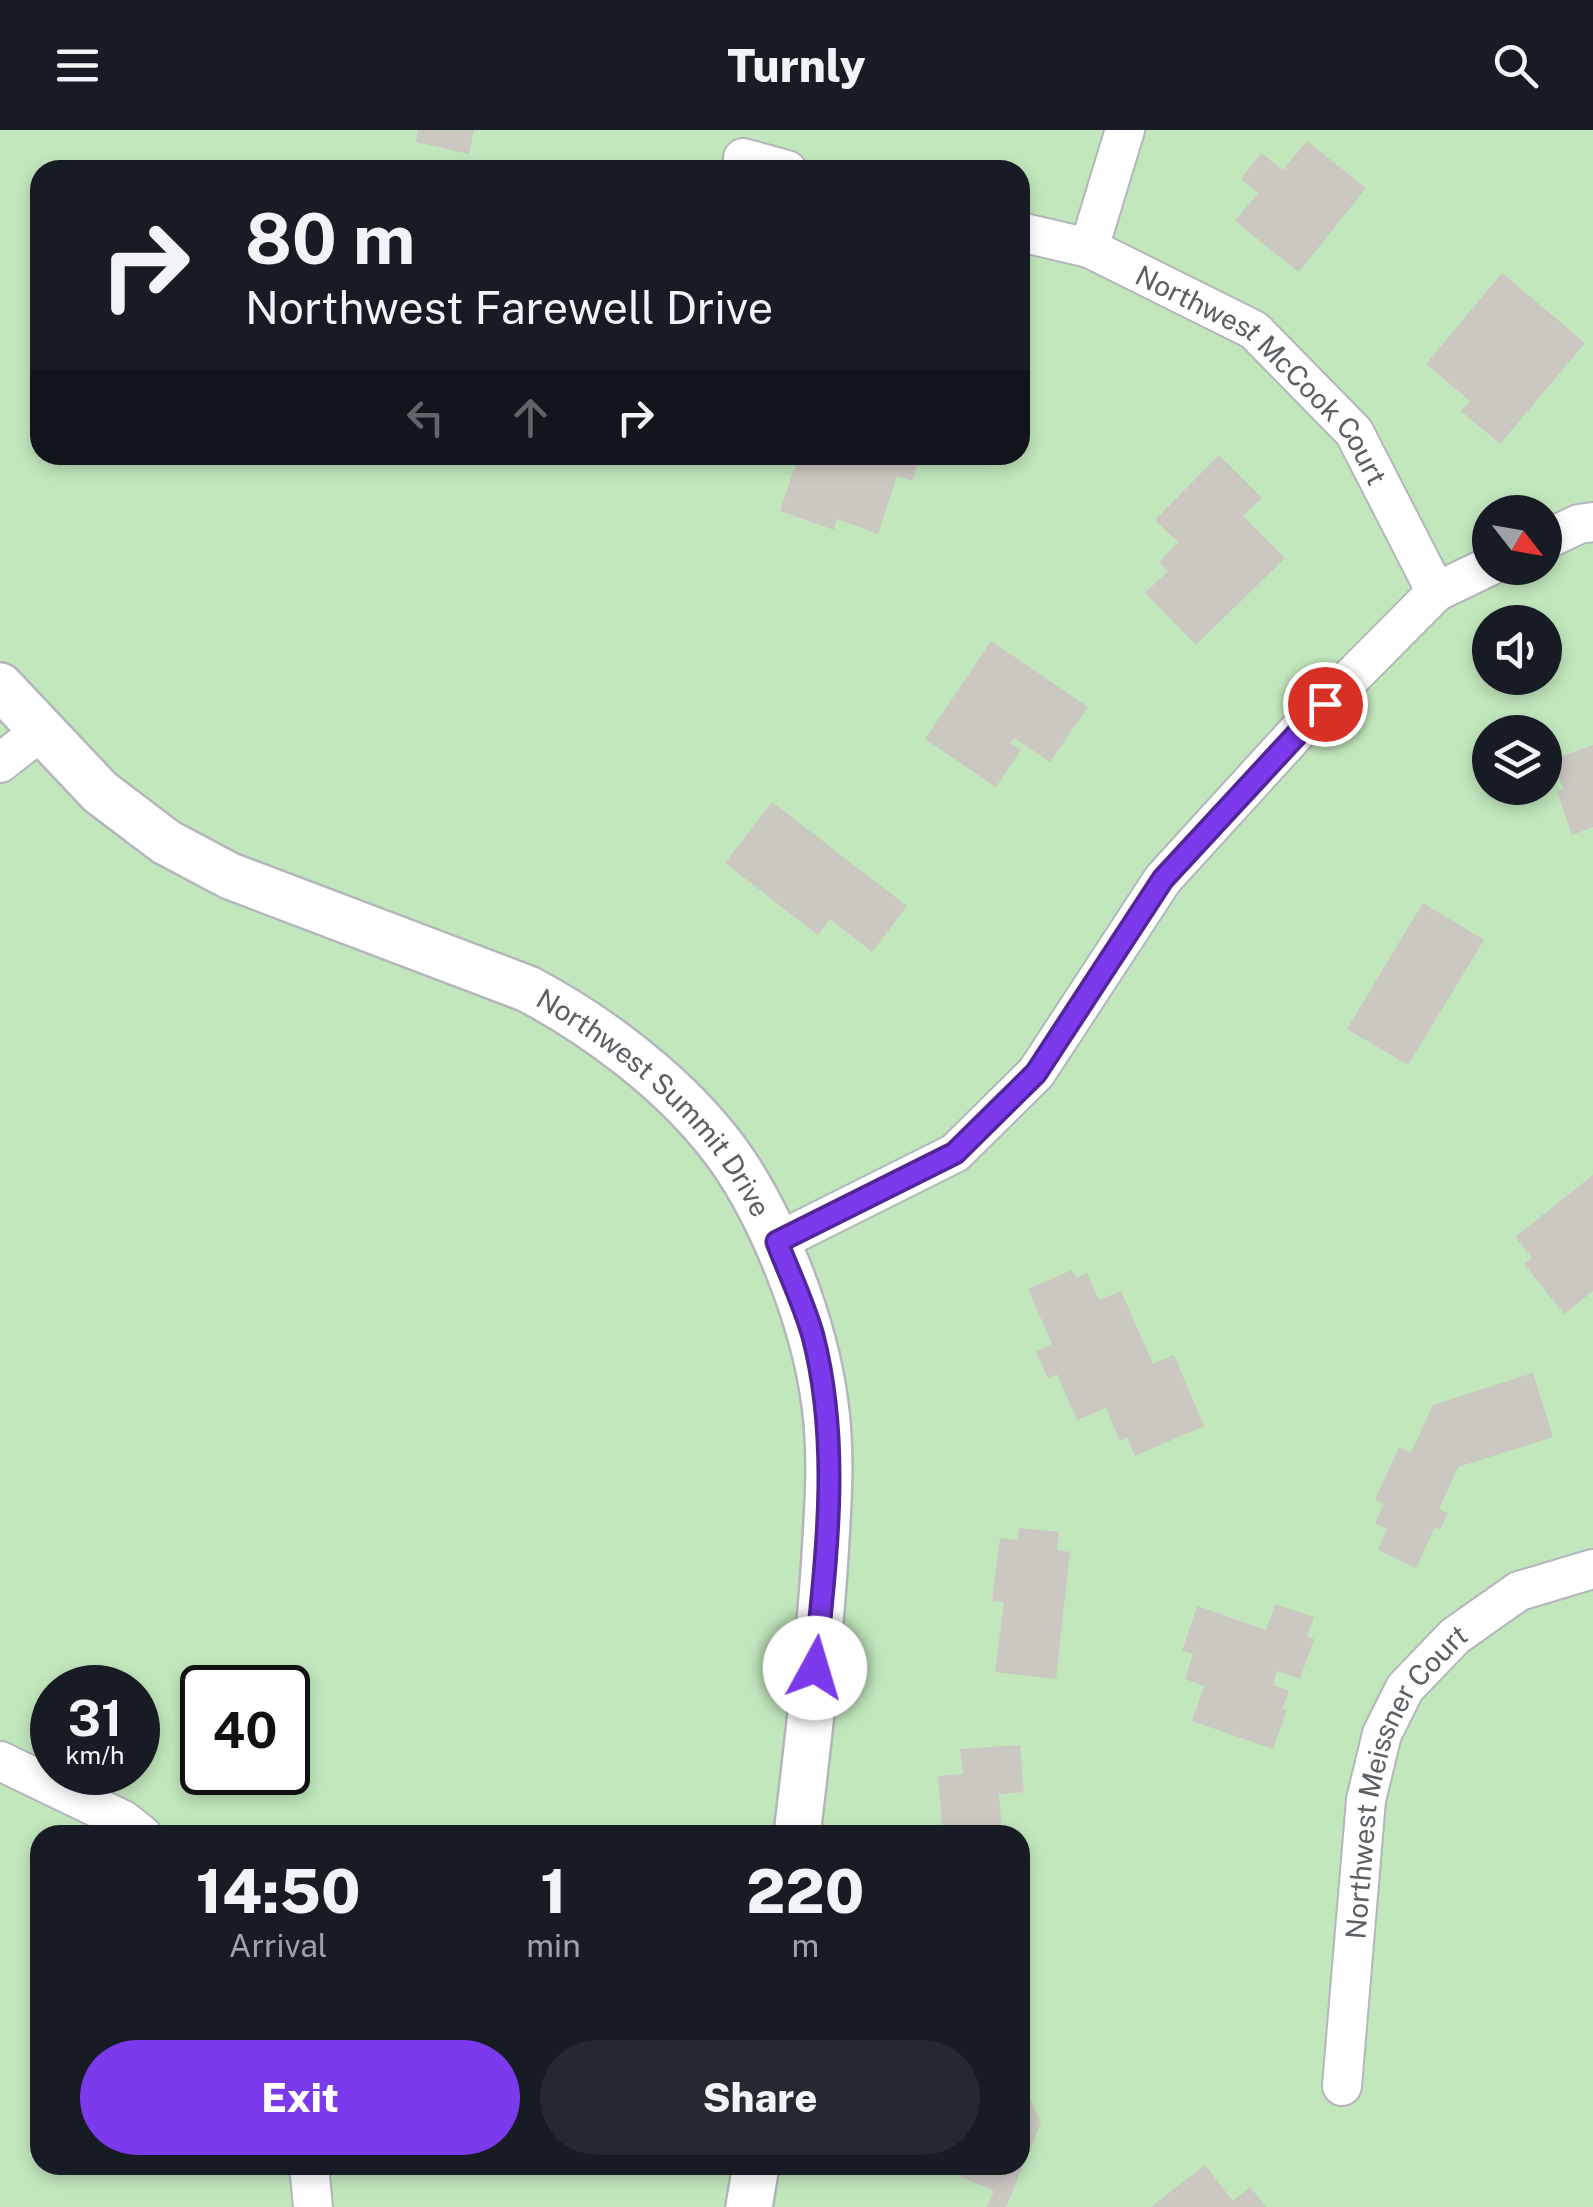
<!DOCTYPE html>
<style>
:root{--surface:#171b24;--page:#242831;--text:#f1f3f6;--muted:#9ea1a6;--accent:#7c3aed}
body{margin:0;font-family:"Public Sans",sans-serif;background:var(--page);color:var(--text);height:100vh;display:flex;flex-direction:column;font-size:38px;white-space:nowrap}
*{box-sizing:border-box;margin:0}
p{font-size:32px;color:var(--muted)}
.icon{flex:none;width:55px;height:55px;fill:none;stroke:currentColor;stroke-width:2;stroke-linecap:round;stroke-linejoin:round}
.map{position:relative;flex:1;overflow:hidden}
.panel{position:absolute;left:30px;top:1695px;width:1000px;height:350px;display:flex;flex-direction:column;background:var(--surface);border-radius:30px;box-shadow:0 5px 15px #0003}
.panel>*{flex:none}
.top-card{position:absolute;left:30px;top:30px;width:1000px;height:305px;border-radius:30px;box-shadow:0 5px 15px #0003;background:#171b24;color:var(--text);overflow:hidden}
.needle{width:65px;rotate:121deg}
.buttons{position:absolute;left:1472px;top:365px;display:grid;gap:20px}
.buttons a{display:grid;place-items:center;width:90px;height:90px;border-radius:50%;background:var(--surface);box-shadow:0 5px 15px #0003;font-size:50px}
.speed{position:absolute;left:30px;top:1535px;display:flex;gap:20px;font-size:50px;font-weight:700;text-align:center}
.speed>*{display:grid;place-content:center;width:130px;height:130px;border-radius:50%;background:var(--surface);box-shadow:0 5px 15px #0003;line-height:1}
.speed small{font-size:25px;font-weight:400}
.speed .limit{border:5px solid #111;border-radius:15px;background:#fff;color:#111}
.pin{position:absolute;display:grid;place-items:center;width:85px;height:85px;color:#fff;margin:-42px;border:5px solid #fff;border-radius:50%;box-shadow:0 2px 10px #0007}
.me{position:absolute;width:110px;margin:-55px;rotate:6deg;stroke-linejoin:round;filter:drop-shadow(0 0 8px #0008)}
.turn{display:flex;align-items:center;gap:35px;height:210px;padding:0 50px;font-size:45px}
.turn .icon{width:130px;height:130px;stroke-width:2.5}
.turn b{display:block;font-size:70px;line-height:85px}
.lanes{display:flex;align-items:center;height:95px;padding:0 50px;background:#0003;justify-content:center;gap:50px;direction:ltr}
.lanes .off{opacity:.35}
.eta{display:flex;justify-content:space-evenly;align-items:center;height:170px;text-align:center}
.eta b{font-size:60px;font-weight:800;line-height:70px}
.primary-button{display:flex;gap:20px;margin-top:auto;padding:20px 50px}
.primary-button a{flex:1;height:115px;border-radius:60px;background:var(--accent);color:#fff;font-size:40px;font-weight:800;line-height:115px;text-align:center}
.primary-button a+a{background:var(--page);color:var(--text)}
header{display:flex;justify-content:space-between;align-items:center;height:130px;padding:0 50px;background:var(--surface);font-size:45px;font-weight:800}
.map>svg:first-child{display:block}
.green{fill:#c2e7bd;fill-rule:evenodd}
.building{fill:#cbc7c1}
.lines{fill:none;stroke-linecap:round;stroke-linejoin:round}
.minor-casing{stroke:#b3b6ba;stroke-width:42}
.tertiary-casing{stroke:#b3b6ba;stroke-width:50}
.minor{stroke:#fff;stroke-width:38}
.tertiary{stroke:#fff;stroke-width:45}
.route-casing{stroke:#51269a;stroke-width:25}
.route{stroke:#7c3aed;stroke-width:18}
.labels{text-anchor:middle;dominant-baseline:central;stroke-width:10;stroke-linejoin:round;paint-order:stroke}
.street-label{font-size:28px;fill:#5a6064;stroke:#fff}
</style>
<header><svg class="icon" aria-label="menu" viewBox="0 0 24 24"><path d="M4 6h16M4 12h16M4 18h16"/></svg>Turnly<svg class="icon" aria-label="search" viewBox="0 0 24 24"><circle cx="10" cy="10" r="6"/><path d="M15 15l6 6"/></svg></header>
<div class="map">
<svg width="1593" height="2077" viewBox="0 0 1593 2077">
<rect width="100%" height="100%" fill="#eeeae2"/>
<path class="green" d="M0,0h1593v2077h-1593zM40,40h980v285h-980zM1490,382h55v56h-55zM1490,492h55v56h-55zM1490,602h55v56h-55zM52,1558h86v84h-86zM202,1558h86v84h-86zM40,1705h980v330h-980z"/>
<path class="building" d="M418,0h56l-5,24 -53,-12z
M1307,11l59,47 -67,84 -64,-51 23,-28 -17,-14 20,-26 22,17z
M1502,143l83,70 -85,101 -39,-33 9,-10 -44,-37z
M799,325h122l-9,26 -15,-5 -19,58 -41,-15 -3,11 -54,-19z
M1219,325l43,43 -19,18 42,42 -89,87 -51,-52 23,-22 -9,-9 19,-20 -23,-22z
M991,511l97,66 -38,55 -36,-24 -4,5 11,7 -25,37 -71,-48z
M1593,615v82l-21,8 -15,-43 6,-4 -11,-28z
M772,672l135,104 -35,46 -42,-33 -12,16 -93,-72z
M1423,773l61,37 -76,125 -61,-36z
M1593,1045v116l-29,23 -40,-50 8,-6 -17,-21z
M1072,1140l4,8 11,-5 12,27 22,-9 32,73 21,-9 30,71 -69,30 -8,-19 -7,4 -14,-33 -29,12 -20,-46 -9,5 -12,-28 16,-7 -24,-55z
M1533,1243l20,64 -95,30 -19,42 9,4 -8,17 -5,-3 -19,41 -38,-18 9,-21 -12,-6 9,-19 -9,-4 24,-53 12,6 22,-48z
M1019,1398l40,4 -2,18 13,2 -14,127 -61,-7 9,-70 -12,-1 8,-63 17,2z
M1275,1474l39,13 -7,19 7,3 -14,40 -23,-8 -4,14 16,6 -7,18 5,1 -14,39 -81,-28 12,-35 -19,-7 8,-25 -11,-3 15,-45 69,24z
M1020,1615l4,47 -25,2 3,41h-59l-5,-59 25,-2 -3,-25z
M1020,1947l21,46 -35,84h-19l7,-16 -35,-15 4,-11h57z
M1205,2035l28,36 17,-14 16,20h-115z"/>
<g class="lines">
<g class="minor-casing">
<g id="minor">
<path d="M743,28l44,12"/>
<path id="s1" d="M1020,102l69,16 165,82 100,102 82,160"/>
<path d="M1089,118l36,-118"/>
<path d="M1545,410l34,-16 14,-2"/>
<path d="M0,633l41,-32"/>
<path d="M777,1112l178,-89 81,-80 127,-194 134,-147 139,-140 54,-26"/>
<path d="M0,1631l123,59 19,15"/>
<path id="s2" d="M1342,1956l24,-286 16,-66 23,-46 50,-52 64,-45 74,-22"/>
<path d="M309,2035l4,42"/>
</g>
</g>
<g class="tertiary-casing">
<g id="tertiary">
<path id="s3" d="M0,556l100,106 66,50 64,34 298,113c68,36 140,90 189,151 53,66 97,180 108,264 7,51 3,101 0,152 -6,93 -17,186 -28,279"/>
<path d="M749,2077l7,-42"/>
</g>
</g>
<use href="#minor" class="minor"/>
<use href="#tertiary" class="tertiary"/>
</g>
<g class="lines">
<g class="route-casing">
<path id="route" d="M815,1538c11,-110 26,-223 -2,-332 -9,-32 -24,-63 -36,-94l178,-89 81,-80 127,-194 162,-175"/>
</g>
<use href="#route" class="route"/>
</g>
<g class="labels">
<g class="street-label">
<text stroke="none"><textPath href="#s1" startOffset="290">Northwest McCook Court</textPath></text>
<text stroke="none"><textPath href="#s3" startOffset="792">Northwest Summit Drive</textPath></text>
<text stroke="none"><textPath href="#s2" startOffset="318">Northwest Meissner Court</textPath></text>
</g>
</g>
</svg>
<div class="buttons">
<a><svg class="needle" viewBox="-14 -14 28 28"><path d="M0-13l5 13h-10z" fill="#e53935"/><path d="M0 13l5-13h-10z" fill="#9ea1a6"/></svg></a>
<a><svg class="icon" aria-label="sound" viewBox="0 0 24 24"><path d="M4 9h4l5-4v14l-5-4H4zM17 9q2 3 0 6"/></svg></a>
<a><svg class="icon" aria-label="layers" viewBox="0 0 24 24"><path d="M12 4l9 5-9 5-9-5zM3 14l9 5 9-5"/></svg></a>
</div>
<div class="speed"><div>31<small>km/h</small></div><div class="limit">40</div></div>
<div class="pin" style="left:1325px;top:574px;background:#d93025"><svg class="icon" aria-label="arrive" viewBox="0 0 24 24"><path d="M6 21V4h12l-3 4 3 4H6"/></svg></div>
<svg class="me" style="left:815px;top:1538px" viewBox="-20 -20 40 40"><circle r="19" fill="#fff"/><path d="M0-13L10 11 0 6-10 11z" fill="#7c3aed"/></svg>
<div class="top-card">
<div class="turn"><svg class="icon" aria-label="right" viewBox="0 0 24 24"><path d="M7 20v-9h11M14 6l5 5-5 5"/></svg><div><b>80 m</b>Northwest Farewell Drive</div></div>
<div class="lanes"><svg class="icon off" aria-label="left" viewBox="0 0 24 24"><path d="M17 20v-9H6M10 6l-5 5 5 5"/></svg><svg class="icon off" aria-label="ahead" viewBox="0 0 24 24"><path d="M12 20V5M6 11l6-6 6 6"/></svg><svg class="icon" aria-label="right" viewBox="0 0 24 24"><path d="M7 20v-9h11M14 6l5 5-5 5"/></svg></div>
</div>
<section class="panel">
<div class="eta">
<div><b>14:50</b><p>Arrival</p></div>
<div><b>1</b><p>min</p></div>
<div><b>220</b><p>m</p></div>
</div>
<div class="primary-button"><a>Exit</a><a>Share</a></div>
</section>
</div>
